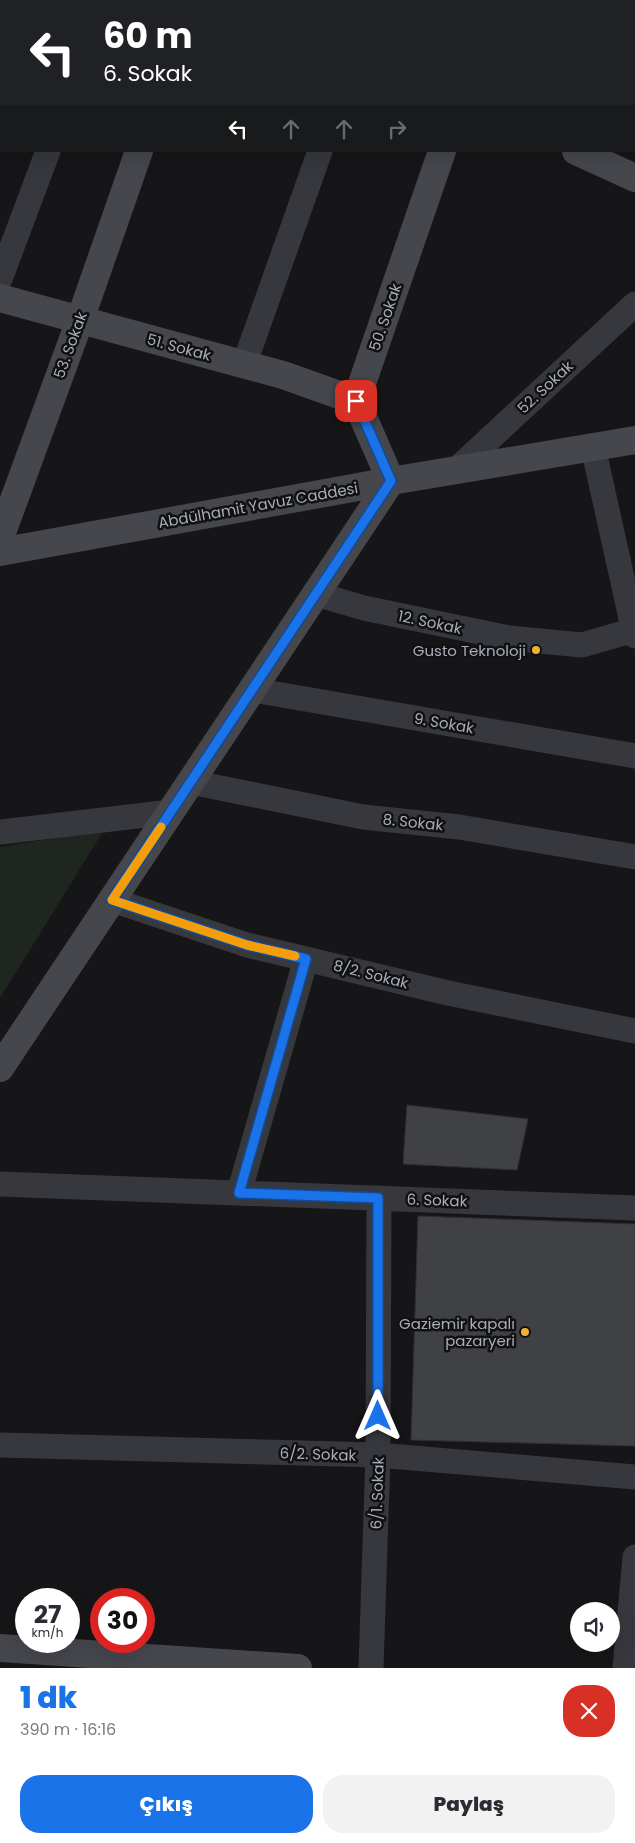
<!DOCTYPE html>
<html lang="tr">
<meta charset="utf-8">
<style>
:root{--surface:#fff;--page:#f2f2f3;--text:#2b2b33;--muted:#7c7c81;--accent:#1a73e8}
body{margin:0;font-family:Poppins,sans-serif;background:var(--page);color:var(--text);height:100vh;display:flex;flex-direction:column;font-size:19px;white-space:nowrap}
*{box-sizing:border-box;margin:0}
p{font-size:16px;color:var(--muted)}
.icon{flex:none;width:28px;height:28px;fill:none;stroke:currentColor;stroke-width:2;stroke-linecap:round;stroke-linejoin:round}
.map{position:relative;height:1668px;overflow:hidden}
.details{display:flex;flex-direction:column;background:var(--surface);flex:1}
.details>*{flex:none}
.top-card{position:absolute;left:0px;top:0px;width:635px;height:152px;box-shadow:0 5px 20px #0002;background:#202124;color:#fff;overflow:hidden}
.fabs{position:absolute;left:570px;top:1602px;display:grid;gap:10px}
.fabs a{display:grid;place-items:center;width:50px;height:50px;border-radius:50%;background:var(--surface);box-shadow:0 5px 20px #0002;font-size:25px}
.speed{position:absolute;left:15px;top:1588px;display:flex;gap:10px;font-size:25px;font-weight:700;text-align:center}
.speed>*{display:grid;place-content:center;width:65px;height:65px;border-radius:50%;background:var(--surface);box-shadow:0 5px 20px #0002;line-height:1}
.speed small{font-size:12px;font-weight:400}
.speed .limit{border:8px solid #d22;background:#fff;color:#111}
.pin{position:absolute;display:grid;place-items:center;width:42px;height:42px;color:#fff;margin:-21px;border-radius:10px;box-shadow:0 2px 8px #0006}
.me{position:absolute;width:55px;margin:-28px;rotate:0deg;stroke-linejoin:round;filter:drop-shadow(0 0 4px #0008)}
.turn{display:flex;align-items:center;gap:18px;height:105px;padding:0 20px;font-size:22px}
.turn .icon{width:65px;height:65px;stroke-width:2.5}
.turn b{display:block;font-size:35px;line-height:42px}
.lanes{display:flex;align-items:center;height:48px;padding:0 20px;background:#0003;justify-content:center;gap:25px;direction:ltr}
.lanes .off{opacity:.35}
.round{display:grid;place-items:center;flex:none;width:52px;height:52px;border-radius:20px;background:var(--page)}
.head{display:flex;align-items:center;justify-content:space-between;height:85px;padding:0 20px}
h1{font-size:30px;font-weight:800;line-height:38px;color:var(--accent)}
.primary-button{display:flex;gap:10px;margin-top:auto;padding:10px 20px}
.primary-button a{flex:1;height:58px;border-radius:20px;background:var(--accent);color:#fff;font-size:20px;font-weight:800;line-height:58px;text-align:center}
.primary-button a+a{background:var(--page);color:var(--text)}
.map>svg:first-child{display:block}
.green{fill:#1e261f}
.building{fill:#404145;stroke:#303034}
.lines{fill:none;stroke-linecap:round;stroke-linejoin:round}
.street{stroke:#37383d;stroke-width:25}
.secondary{stroke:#45474d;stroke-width:28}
.route-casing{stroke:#114b97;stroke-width:12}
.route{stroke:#1a73e8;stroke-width:9}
.slow{stroke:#f59e0b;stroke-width:9}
.poi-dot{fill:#f2b134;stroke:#111113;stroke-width:2}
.labels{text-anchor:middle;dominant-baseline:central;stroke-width:5;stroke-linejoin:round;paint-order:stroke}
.street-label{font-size:15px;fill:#a8adb8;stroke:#111113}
.poi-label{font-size:15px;fill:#a8adb8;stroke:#111113;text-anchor:end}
</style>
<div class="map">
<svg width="635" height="1668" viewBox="0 0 635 1668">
<rect width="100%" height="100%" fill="#161618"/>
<path class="green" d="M104,830l-104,168v-151z"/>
<path class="building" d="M407,1105l121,14 -11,51 -114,-6z
M418,1216l217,8v222l-224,-6z"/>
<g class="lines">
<path class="street" d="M106,1v-1
M256,1l1,-1
M377,1l1,-1
M0,279l48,-128
M244,365l76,-214
M593,447l42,189
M456,470l179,-166
M316,594l48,14 145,30 73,7 52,-15
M253,690l382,66
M191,782l172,35 96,10 176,30
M0,832l171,-20
M112,900l135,45 201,48 187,38
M0,1184l635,24
M239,1193l67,-234
M0,1445l378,10 257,22
M371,1668l7,-213 1,-257
M625,1668l10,-111"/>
<path class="secondary" d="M229,0l3,1
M191,1l1,-1
M494,1v-1
M576,151l59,27
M0,298l283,77 73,26
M0,538l80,-218 59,-169
M0,552l391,-71 244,-41
M0,1068l391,-587 -35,-80 86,-250
M0,1648l298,20"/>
</g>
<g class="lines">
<g class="route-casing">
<path id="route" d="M356,401l35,80 -279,419 135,45 59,14 -67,234 139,5v218"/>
</g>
<use href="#route" class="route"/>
<path class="slow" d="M161,827l-49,73 135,45 48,11"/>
</g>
<g class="poi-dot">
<circle cx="536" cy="650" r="5"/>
<circle cx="525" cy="1332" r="5"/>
</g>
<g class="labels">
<g class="street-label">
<text transform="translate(385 317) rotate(-71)">50. Sokak</text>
<text transform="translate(70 345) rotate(-70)">53. Sokak</text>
<text transform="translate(179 347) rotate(15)">51. Sokak</text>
<text transform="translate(545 387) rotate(-43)">52. Sokak</text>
<text transform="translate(258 505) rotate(-10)">Abdülhamit Yavuz Caddesi</text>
<text transform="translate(430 622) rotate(12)">12. Sokak</text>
<text transform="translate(444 723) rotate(10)">9. Sokak</text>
<text transform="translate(413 822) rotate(6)">8. Sokak</text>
<text transform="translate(371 974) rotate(14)">8/2. Sokak</text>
<text transform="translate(437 1200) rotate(2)">6. Sokak</text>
<text transform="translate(318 1454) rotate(2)">6/2. Sokak</text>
<text transform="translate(377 1493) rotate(-88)">6/1. Sokak</text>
</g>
<g class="poi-label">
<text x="526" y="650">Gusto Teknoloji</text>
<text x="515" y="1323">Gaziemir kapalı<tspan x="515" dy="17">pazaryeri</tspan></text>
</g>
</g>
</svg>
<div class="fabs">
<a><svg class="icon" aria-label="sound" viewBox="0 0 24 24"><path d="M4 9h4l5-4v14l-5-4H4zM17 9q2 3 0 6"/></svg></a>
</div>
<div class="speed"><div>27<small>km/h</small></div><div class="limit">30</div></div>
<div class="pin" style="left:356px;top:401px;background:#d93025"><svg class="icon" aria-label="arrive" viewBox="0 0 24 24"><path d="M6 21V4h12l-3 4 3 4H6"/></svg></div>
<svg class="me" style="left:378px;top:1416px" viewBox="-20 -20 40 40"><path d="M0-17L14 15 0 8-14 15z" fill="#1a73e8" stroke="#fff" stroke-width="4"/></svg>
<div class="top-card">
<div class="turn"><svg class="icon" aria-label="left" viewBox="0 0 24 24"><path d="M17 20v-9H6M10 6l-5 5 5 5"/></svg><div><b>60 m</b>6. Sokak</div></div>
<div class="lanes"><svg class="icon" aria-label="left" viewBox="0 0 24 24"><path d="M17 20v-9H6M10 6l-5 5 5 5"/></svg><svg class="icon off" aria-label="ahead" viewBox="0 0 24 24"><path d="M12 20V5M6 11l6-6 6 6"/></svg><svg class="icon off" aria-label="ahead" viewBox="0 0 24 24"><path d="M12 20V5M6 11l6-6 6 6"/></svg><svg class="icon off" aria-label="right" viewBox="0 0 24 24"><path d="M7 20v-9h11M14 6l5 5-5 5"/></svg></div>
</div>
</div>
<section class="details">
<div class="head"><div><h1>1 dk</h1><p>390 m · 16:16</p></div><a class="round" style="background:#d93025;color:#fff"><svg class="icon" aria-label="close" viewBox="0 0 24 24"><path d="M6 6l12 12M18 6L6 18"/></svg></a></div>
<div class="primary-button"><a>Çıkış</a><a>Paylaş</a></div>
</section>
